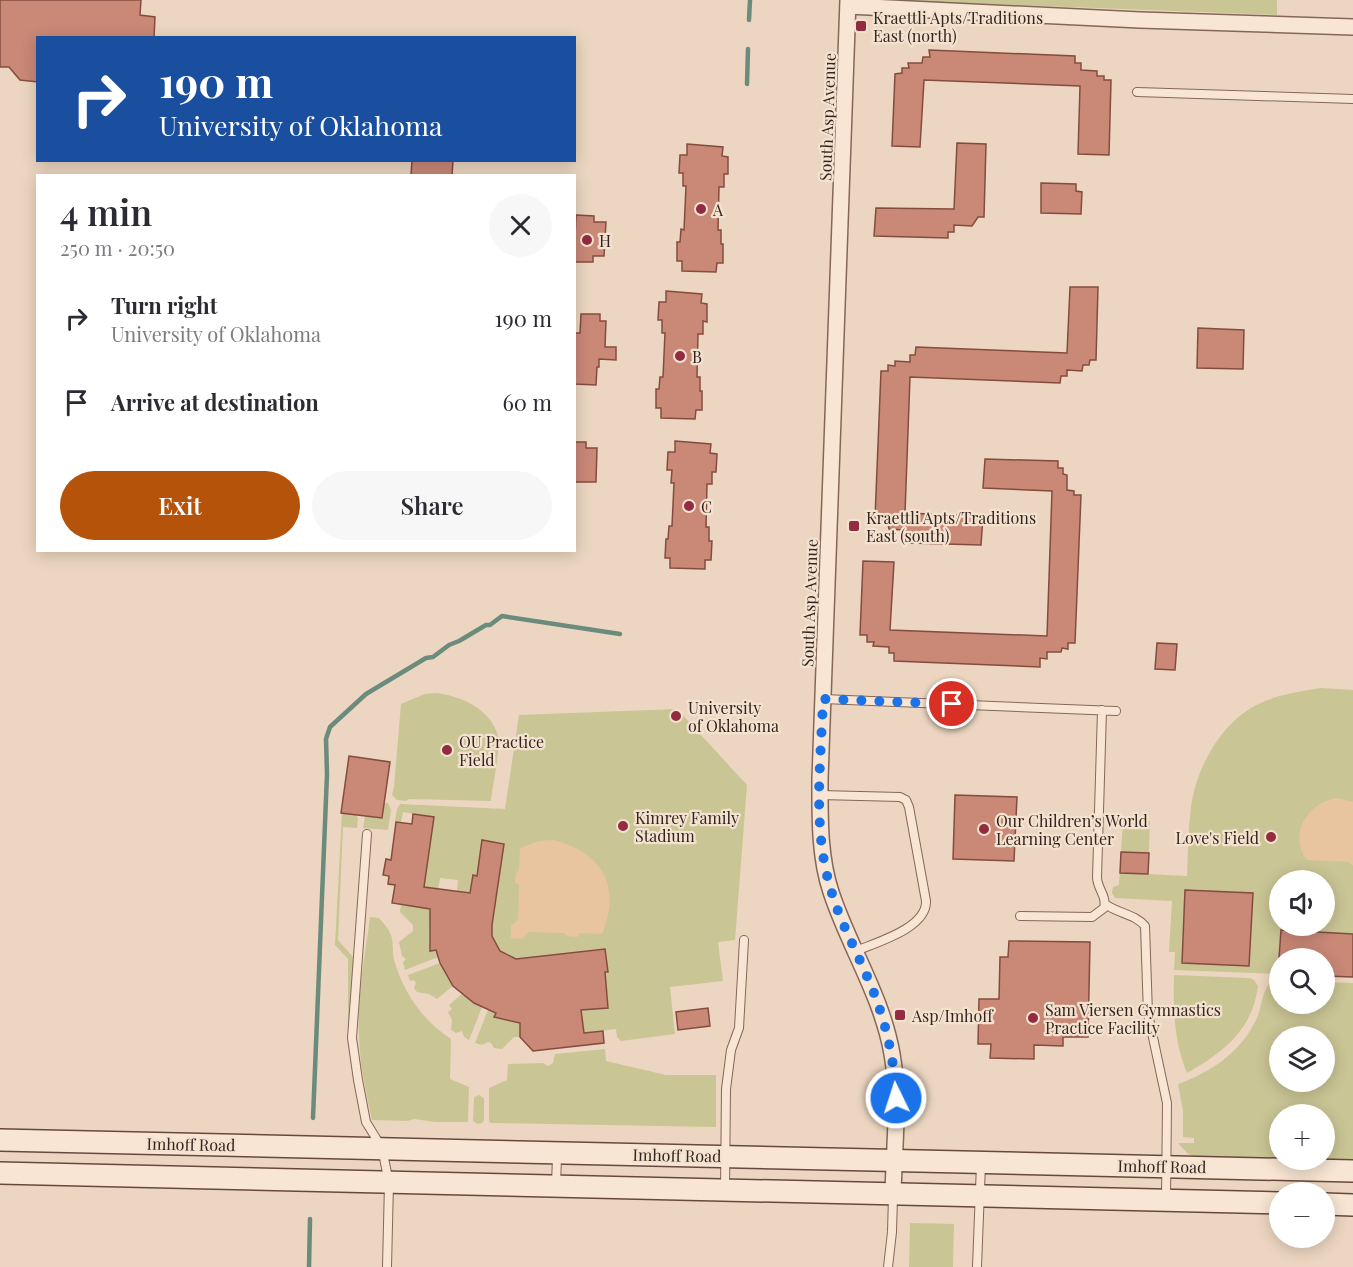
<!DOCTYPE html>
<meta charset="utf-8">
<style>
:root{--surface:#fff;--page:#f7f7f7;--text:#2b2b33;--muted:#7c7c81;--accent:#b45309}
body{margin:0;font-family:"Playfair Display",serif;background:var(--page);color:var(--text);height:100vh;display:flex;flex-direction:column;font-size:22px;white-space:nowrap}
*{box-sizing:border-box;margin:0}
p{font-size:20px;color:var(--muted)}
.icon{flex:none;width:33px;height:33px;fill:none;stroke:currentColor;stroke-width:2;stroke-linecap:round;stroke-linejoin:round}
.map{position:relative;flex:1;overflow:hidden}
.drawer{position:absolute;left:36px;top:174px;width:540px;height:378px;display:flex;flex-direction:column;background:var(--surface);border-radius:0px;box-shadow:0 3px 15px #0003}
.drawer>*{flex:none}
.banner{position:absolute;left:36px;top:36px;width:540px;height:126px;border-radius:0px;box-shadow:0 3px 15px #0003;background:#1a4fa0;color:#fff;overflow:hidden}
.fabs{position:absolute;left:1269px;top:870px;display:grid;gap:12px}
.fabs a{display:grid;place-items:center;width:66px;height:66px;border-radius:50%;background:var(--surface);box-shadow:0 3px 15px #0003;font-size:30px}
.pin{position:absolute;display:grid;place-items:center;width:51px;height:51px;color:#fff;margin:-26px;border:3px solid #fff;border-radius:50%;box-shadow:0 2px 6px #0007}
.me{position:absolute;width:66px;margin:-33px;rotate:356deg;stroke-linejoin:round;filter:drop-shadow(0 0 4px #0008)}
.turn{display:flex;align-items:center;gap:21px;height:126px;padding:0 24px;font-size:27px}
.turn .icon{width:78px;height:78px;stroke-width:2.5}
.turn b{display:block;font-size:42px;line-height:51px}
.round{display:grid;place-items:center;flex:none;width:63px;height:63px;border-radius:32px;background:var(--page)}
.overview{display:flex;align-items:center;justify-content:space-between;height:102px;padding:0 24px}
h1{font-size:36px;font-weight:600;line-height:45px}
.cta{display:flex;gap:12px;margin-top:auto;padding:12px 24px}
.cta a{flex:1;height:69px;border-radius:36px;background:var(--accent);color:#fff;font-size:24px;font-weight:600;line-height:69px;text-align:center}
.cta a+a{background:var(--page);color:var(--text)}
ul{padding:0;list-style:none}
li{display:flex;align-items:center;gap:18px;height:84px;padding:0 24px}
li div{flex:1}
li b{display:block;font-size:22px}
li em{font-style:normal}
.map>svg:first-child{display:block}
.green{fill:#cac595;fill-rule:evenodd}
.sand{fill:#e8c59e}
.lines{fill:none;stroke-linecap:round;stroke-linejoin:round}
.stream{stroke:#6b8c7d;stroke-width:4.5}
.building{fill:#ca8877;stroke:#844c3f;stroke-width:1.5}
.service-casing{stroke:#856759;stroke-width:10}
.minor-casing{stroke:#856759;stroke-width:18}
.secondary-casing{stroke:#67493c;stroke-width:24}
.service{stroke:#f8e5d3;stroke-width:8}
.minor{stroke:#f8e5d3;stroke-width:15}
.secondary{stroke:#f8e5d3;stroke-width:21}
.route{stroke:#1a73e8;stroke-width:10;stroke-dasharray:0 18}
.poi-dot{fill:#932b41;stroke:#f4e2d0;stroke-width:2}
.labels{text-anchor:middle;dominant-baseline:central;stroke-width:4.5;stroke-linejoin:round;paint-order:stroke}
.poi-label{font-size:16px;fill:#35241d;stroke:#f4e2d0;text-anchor:start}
.street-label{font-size:16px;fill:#35241d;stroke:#f4e2d0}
</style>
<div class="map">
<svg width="1353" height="1267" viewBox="0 0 1353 1267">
<rect width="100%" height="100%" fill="#ecd6c1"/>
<path class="green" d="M882,0h395v15z
M1321,688l32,2v287l-29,-19h-44l-1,16 -105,-4 1,-18h-6l3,-51 -57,-3 -3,-5 1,-6 6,-2 4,-63 27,-1 -2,53 39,2c1,-23 1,-46 4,-69 5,-37 27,-79 60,-99 21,-13 47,-16 70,-20zM1280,880h44v46h-44z
M436,693c25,3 55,16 62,43 3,12 -6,51 -7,65l-82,-2 -3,2 -9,-1 -5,-5 2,-8 7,-83 24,-10z
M677,709l70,76 -12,155 -17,2 5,39 -53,6 5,47 -54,7 -4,-4 -1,-8 -32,4 -64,-9v13h-6l-12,12 -8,-1 -3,-5 -3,-1 -6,3 -7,-2 13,-33 8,2 -1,6 31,3 17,-7 65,-6 -36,-33 36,-3c-24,-3 -91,-7 -108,-21 -8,-7 -8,-17 -8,-26l12,-80 -22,-5 -5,36 -4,-1 -3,18 -13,-2 1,-11 -18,-2 -4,26h-5l-2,31 1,16 5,-1 3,7 -33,13 -2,-8 3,-3 -4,-3 -3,-14 14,-11v-6l-13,-13 1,-7 20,2 13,-90 -31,-5 -2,10h-6l2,-13 3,-5 105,5 14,-94z
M384,803h4l3,7 -3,20 -25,-2 2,-12 17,2z
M342,813l14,2 2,3 -1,10 -14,-1 -5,113 16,18 -6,68v-67l-13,-14z
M370,917l9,1c3,4 9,9 11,15 4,6 2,19 4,27 10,33 28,60 57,79l-1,40 19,8 -1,35h-33l-21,-3 -7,2 -35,-1c-6,-27 -12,-55 -13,-83 -2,-40 6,-81 11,-120z
M440,963l13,23 -16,13 -8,-5 -12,-2 -3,-4 2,-5 -2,-3 -4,1 -2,-6z
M1174,975l75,3 5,2 4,6c-5,43 -35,67 -71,87 -13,-31 -14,-65 -13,-98z
M1275,979l4,1 1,24h44l1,-22 28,1v177h-41h12v-46h-44l-1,45 -83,-2 -8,-3 -10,-11h16v-5l-11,-1v-26l-5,-27c33,-12 62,-31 78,-64 7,-13 5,-34 19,-41zM1280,1036h44v46h-44z
M462,994l20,13 -13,33 -5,-3 -2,-6 -6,2 -5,-3 1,-10 -4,-8 4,-3 -3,-4z
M605,1049l1,12 60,14h50v52l-221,-4h-4l-2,-2v-33l18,-8 1,-16 35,-1 5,3 5,-3 2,-9z
M479,1095l5,3v22l-2,3 -4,1 -5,-3 1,-24z
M910,1223l44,1 -1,43h-44z"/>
<path class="sand" d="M1337,798l16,4v64l-4,-4 -43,-2c-17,-27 1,-57 31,-62z
M553,840c49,12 69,46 49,94l-22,-1 -3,4 -10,-1 -3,-3 -35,-1 -7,7 -11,-1v-12l7,-6 1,-35 -4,-3 1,-9 3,-3 1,-22 19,-7z"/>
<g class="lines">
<path class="stream" d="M749,20l1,-20
M747,84l1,-35
M313,1118l14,-344 -1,-35 4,-12 36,-33 60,-36 7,-1 16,-12 10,-4 27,-16h4l12,-9 118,18
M309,1267l1,-48"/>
</g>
<path class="building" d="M0,0h141l-1,15 15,2 -1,21h-116v44l-18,-2 -11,-13h-9z
M929,50l146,6v7h6v7l16,1v5h7v4h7l-2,75 -31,-1 2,-68 -156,-6 -4,67 -28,-1 3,-72 7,-1v-5h7l-1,-5h14l1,-6h7z
M957,143l29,1 -2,73h-6l-6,9 -18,-1v7h-6v6l-74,-2 2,-28 78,1z
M687,144l36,3 -1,9 6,1v17h-4v13h-5l-1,43h3v14h2v19h-6l-1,9 -34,-1v-10h-5v-19h3l1,-13 3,1 2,-44h-3v-13h-4l1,-18h7z
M412,160h41l-1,16h-41z
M1041,183l35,1v7l6,1 -1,22 -40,-1z
M576,215l18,1v6h12l-2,34h-11v6h-19z
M1070,287h28l-2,73h-6l-1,5h-6l-1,6 -15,-1v6h-6l-1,7 -150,-6 -5,136 78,3 -2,29 -72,-2v-7h-6v-6l-14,-1 -1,-5h-6v-6h-7l6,-147h7v-6l7,1v-5l15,1v-7h5l1,-8 151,6z
M666,291l36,3 -1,9 6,1v18l-4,-1v13h-5l-1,43h3v14h2v19h-6l-1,9 -34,-1v-10h-5v-19h3l1,-12h3l2,-44h-3v-13h-4l1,-18h7z
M581,314h19v7h6l-1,26h11v13l-17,-1v8h-2l-1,18 -22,-1v-51h6z
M1198,328l46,2 -1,39 -46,-1z
M675,441l36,3 -1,9 7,1 -1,18h-4v12h-5l-1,43h3v14h3l-1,19h-6v9l-35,-1v-10h-5l1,-19h2l1,-13h3l2,-43h-3l1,-13h-5l1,-18h7z
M574,442h12v6h11l-1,34h-22z
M985,459l73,2v7h5v6l4,1v15l7,1v4h7l-6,148h-7v6l-6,-1 -1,4h-14v7l-7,-1v9l-146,-6v-8h-5v-6l-16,-1 1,-4h-7v-7h-7l3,-74 31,1 -4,68 157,6 5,-145 -69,-3z
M1157,643l20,1 -2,26 -20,-1z
M349,756l41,6 -8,56 -41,-5z
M955,795l62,2 -3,64 -61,-2z
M413,814l21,3 -10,70 46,6 3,-18 4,1 5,-36 22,4 -12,81v11l8,15 16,8 89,-10 3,23h-3l3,36 -27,2 3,23 19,-2 1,12 -71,8 -13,-14v-14l-26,-6 2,-4 -22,-10 -21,-17 -13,-23 -4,-13 -6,1v-42l-38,-6 3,-18 -7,-1 1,-8 -6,-1 3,-16 5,1 5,-38 16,2z
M1121,852l28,1 -1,21 -28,-1z
M1185,890l68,3 -4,73 -67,-3z
M1281,930l72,4v43l-29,-1v-18h-45z
M1009,941l81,1 -2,95h-25v9l-29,-1v14l-44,-1 1,-14h-13l1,-45h20l1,-42h8z
M708,1008l2,18 -32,4 -2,-18z"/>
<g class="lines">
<g class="service-casing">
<path id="service" d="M1137,92l216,7
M823,699l293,12
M820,795l80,2 6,3 3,7 17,94c1,27 -49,41 -70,50
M367,834l-15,204 6,42 8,42 16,26 7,35 -2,84
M1105,904c14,10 30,10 40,22l3,88 19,89 -1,96
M1020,916l72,1 12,-9c3,-12 -6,-18 -7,-30l5,-168
M556,1186l1,-30
M725,1189l1,-100 5,-39 8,-22 5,-88
M888,1267l4,-35 1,-36
M977,1267l4,-103"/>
</g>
<g class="minor-casing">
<path id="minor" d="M848,0l-28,779c0,37 -1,77 11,113 18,55 51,104 61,162 8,45 2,94 1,140
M848,6l292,14 213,7"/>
</g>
<g class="secondary-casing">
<path id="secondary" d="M0,1140l1353,31
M0,1173l1280,30
M1324,1204l29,1"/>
</g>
<use href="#service" class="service"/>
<use href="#minor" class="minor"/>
<use href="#secondary" class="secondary"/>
</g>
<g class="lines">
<path class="route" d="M896,1098c-2,-44 -12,-84 -30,-124 -12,-28 -27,-55 -35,-84 -19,-61 -10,-128 -8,-191l129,5"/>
</g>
<g class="poi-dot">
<rect x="855" y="20" width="12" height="12" rx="3"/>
<circle cx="701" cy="209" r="6"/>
<circle cx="587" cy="240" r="6"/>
<circle cx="680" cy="356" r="6"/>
<circle cx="689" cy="506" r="6"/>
<rect x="848" y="520" width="12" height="12" rx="3"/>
<circle cx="676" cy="716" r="6"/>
<circle cx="447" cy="750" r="6"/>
<circle cx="623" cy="826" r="6"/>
<circle cx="984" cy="829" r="6"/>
<circle cx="1271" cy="837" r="6"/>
<rect x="894" y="1009" width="12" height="12" rx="3"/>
<circle cx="1033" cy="1018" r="6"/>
</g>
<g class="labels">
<g class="poi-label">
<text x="873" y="17">Kraettli Apts/Traditions<tspan x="873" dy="18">East (north)</tspan></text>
<text x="713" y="209">A</text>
<text x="599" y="240">H</text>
<text x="692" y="356">B</text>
<text x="701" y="506">C</text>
<text x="866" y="517">Kraettli Apts/Traditions<tspan x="866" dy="18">East (south)</tspan></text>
<text x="688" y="707">University<tspan x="688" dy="18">of Oklahoma</tspan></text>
<text x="459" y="741">OU Practice<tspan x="459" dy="18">Field</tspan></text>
<text x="635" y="817">Kimrey Family<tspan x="635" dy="18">Stadium</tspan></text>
<text x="996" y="820">Our Children’s World<tspan x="996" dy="18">Learning Center</tspan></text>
<text x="1259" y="837" text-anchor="end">Love's Field</text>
<text x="1045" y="1009">Sam Viersen Gymnastics<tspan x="1045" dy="18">Practice Facility</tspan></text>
<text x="912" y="1015">Asp/Imhoff</text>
</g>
<g class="street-label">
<text transform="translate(827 117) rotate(-88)">South Asp Avenue</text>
<text transform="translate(809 603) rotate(-88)">South Asp Avenue</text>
<text transform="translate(191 1144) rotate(1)">Imhoff Road</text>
<text transform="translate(677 1155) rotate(1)">Imhoff Road</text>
<text transform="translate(1162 1166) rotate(1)">Imhoff Road</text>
</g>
</g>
</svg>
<div class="fabs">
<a><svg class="icon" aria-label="sound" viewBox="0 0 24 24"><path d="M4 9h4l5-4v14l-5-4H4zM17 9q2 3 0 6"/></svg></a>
<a><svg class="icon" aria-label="search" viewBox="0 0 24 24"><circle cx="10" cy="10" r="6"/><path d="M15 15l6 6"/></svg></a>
<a><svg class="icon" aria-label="layers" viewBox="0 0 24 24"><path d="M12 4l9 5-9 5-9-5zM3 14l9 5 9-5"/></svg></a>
<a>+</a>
<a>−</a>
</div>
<div class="pin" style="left:952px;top:704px;background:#d93025"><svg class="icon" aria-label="arrive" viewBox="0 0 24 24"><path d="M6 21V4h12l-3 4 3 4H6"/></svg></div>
<svg class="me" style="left:896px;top:1098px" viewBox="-20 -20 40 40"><circle r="17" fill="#1a73e8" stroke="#fff" stroke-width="3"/><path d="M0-11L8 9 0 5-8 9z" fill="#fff"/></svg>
<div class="banner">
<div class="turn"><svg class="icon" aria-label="right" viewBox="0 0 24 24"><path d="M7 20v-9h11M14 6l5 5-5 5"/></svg><div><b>190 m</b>University of Oklahoma</div></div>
</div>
<section class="drawer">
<div class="overview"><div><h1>4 min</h1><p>250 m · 20:50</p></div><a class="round"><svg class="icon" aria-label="close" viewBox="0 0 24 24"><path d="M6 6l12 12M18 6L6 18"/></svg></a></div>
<ul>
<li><svg class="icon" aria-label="right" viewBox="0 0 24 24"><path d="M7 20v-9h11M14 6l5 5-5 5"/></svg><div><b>Turn right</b><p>University of Oklahoma</p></div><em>190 m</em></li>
<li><svg class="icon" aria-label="arrive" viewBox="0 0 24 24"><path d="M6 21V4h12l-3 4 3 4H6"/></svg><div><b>Arrive at destination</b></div><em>60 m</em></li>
</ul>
<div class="cta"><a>Exit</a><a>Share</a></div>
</section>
</div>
